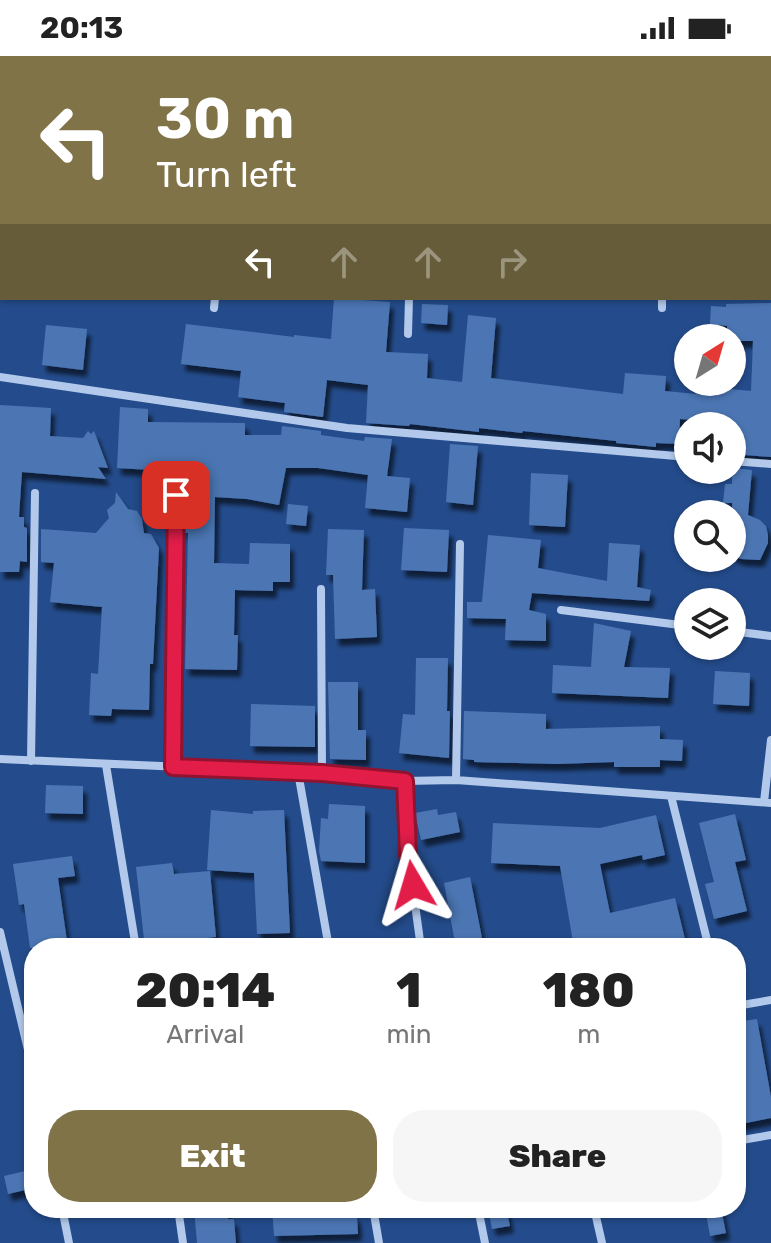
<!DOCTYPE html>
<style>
:root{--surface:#fff;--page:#f6f6f6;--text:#222;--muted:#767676;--accent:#817348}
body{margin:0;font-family:Rubik,sans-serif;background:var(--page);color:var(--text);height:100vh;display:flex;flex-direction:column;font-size:30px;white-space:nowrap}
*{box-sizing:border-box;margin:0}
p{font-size:26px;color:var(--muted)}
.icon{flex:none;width:44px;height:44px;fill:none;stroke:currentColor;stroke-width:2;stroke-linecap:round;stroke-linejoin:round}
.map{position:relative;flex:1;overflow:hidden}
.sheet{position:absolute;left:24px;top:882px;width:722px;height:280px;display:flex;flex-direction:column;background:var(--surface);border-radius:32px;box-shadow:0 2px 6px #0004}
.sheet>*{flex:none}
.hud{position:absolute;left:0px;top:0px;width:772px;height:244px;box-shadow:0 2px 6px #0004;background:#817348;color:#fff;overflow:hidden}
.needle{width:52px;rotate:37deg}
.controls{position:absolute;left:674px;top:268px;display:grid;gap:16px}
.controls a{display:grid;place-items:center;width:72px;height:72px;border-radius:50%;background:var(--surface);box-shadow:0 2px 6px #0004;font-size:40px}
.pin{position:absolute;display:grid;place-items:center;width:68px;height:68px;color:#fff;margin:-34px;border-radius:16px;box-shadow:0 4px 12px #0006}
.me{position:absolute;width:88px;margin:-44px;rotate:353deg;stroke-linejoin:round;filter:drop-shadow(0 0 6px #0008)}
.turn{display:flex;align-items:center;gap:28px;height:168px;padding:0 24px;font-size:36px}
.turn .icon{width:104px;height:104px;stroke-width:2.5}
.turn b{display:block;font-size:56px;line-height:68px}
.lanes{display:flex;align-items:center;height:76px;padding:0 24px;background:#0003;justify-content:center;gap:40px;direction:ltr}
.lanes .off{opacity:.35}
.eta{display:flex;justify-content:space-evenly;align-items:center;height:136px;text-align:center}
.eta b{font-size:48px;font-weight:800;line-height:56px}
.action{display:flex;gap:16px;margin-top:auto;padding:16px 24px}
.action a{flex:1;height:92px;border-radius:32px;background:var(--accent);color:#fff;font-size:32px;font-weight:800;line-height:92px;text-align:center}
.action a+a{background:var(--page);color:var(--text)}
.status{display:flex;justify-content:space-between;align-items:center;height:56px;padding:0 40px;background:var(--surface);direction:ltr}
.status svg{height:22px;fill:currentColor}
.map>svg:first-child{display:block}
.building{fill:#4c76b3;filter:url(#shadow)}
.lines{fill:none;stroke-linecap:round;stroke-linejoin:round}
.street{stroke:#b2c9eb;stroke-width:8}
.route-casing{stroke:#92132f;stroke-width:20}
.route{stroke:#e11d48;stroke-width:14}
</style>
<div class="status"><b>20:13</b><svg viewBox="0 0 49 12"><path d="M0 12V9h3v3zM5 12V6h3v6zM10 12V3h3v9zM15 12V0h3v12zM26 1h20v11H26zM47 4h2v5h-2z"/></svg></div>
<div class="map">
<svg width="771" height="1187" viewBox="0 0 771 1187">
<defs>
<filter id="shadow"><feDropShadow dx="4" dy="7" stdDeviation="2" flood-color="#0009"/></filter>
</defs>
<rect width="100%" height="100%" fill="#244c8c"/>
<path class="building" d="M334,242l56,4 -4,50 42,2 -1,24 35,4 6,-67 28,3 -5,60 132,16 2,-21 41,3 -1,15 52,5 1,-8 33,3 2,-50h-21v-3h-5v-12l-17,-2 1,-18 15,1v-3l45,-1v154l-39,-3v-28h-18l1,-4 -35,-3 -1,25 -23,-1v4l-40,-4v-2l-93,-10 -1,2 -43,-5v4l-69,-8 -1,2 -43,-3 2,-38 -41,-5 -4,37 -39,-5 1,-9 -47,-6 3,-26 -60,-7 5,-40 108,13v-2l37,4z
M422,248l26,1 -1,20 -26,-2z
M46,269l41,4 -4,41 -41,-5z
M0,349l51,3 -1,28 33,2 5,-7 3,3 3,-3 14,37 -10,-1 8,12 -84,-7 -3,45h5v10l3,1v34l-7,-1 -1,11h-19z
M120,351l28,2v13l97,1v12h36l1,-9 39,5v4l43,6 1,-4 27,2 -5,37 23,2 -3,34 -42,-4 3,-33 -50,-7h-32l-7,37 -32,-6 -32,-2 -1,66 35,1 1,-21 40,1v38h-17v9l-38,-1 -1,45h4l-1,35 -52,-1 3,-136h-5l-1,-41 -5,-4 -9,2v-19l-51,-3z
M450,388l28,2 -5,59 -27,-3z
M732,412l20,2 -4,45 12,5 6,6 2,9v8l-8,17 -19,-1 -9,-4v-52h-9l2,-19h7z
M531,417l37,2 -3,52 -36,-2z
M116,436l12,17 9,2 5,8 2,14 7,1 8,14 -6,116h-3l-1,46 -37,-1 -1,7 -22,-1 2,-42 7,1 4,-67 -52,-5 4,-39 -13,-1v-33l55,4 13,-15 -2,-8 8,-7z
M288,448l20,2 -2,20 -20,-2z
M404,472l45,2 -2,42 -46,-2z
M328,473l36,1 -2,60 13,-1 2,48 -42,2 -2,-64h-7z
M488,479l53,5 -3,28 69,13 2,-38 31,2 -3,42 14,3 -2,11 -117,-8 -3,17 17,4v27l-41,-1 1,-21 -39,-1v-16h15z
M594,567l37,8 -7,36 46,1 -2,30 -116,-5 1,-28 38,2z
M416,602h32l-1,53h3l-1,47 -50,-5 4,-39 12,1z
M715,615l35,2 -1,33 -36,-2z
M328,626h30v48h8v30l-36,-1z
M251,648l64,2v41l-65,-1z
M464,655l82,3v15l114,-3v13l23,1 -1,21 -22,-1v7h-46v-5l-57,2 -83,-2v-2l-11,-1z
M46,729l37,1v28l-38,-1z
M329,748l36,2v57l-44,-2 -2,-10 2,-33 7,1z
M437,753l1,6 18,-3 4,20 -39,8 -6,-27z
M211,754l42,4v-3l31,-1 6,123 -33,1 -3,-61 -47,-3z
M735,758l11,46 -11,2 12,49 -33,8 -9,-35 9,-2 -15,-59z
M656,759l9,40 -22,5 -1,-5 -42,9 10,49 65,-15 11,45 -22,5h-90l-14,-82 -69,-3 2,-40 107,5z
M72,800l3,20 -17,2 10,70h-38l-6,-44 -5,1 -6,-41z
M172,807l2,11 36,-3 6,66 -34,4v7h-37l-9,-81z
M470,821l14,71h-28l-12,-65z
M757,963l14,78v21l-35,7v-103z
M34,1113v19l-26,6 -4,-18z
M194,1152h33l1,11h6l2,24h-39z
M272,1152h80l2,9 3,-1 1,18 -84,2z
M488,1152h18l4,18 -18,3z
M705,1152h16l5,25 -16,3z"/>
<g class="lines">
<path class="street" d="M656,0v2
M667,0l5,2
M46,2v-2
M242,2v-2
M417,2v-2
M511,2v-2
M770,44h1
M662,242v10
M214,252l1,-10
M408,278l1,-36
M0,321l347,51 341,29
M732,405l39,3
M321,533l1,184
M561,554l127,16
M732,575l39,5
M0,703l322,14 83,8 51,-1 315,23
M31,705l4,-268
M106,709l30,183
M173,711l3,-272
M298,716l31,176
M456,724l4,-236
M405,725l3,73 13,94
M671,740l38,152
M764,746l7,-62
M0,876l34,143
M736,950l35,-6
M736,1085l35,-6
M62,1152l7,35
M178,1152l5,35
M373,1152l6,35
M478,1152l7,35
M594,1152l8,35"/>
</g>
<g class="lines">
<g class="route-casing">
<path id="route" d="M176,439l-3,272 149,6 83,8 3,73 5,31"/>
</g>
<use href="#route" class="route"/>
</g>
</svg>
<div class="controls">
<a><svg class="needle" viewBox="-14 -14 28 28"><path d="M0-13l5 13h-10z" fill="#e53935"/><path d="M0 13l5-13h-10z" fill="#767676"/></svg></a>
<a><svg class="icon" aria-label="sound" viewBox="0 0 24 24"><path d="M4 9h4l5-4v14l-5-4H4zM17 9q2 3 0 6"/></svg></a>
<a><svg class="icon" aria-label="search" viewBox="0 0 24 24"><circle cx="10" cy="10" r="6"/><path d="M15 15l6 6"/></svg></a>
<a><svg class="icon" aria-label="layers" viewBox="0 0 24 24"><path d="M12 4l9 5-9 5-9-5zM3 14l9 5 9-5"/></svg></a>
</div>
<div class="pin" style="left:176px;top:439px;background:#d93025"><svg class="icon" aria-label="arrive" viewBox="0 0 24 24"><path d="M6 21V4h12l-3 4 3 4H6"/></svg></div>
<svg class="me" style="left:413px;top:829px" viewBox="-20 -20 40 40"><path d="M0-17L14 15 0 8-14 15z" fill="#e11d48" stroke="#fff" stroke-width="4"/></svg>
<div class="hud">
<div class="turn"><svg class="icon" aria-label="left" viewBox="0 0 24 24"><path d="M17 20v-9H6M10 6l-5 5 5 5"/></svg><div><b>30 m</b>Turn left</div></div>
<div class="lanes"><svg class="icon" aria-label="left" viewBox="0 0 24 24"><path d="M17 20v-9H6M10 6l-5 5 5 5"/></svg><svg class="icon off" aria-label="ahead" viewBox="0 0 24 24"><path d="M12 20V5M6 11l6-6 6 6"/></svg><svg class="icon off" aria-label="ahead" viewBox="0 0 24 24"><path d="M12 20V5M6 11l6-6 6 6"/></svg><svg class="icon off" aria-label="right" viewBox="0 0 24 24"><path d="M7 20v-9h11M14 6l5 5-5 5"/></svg></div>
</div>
<section class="sheet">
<div class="eta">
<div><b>20:14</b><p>Arrival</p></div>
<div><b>1</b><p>min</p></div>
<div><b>180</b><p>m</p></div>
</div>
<div class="action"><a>Exit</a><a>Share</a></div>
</section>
</div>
